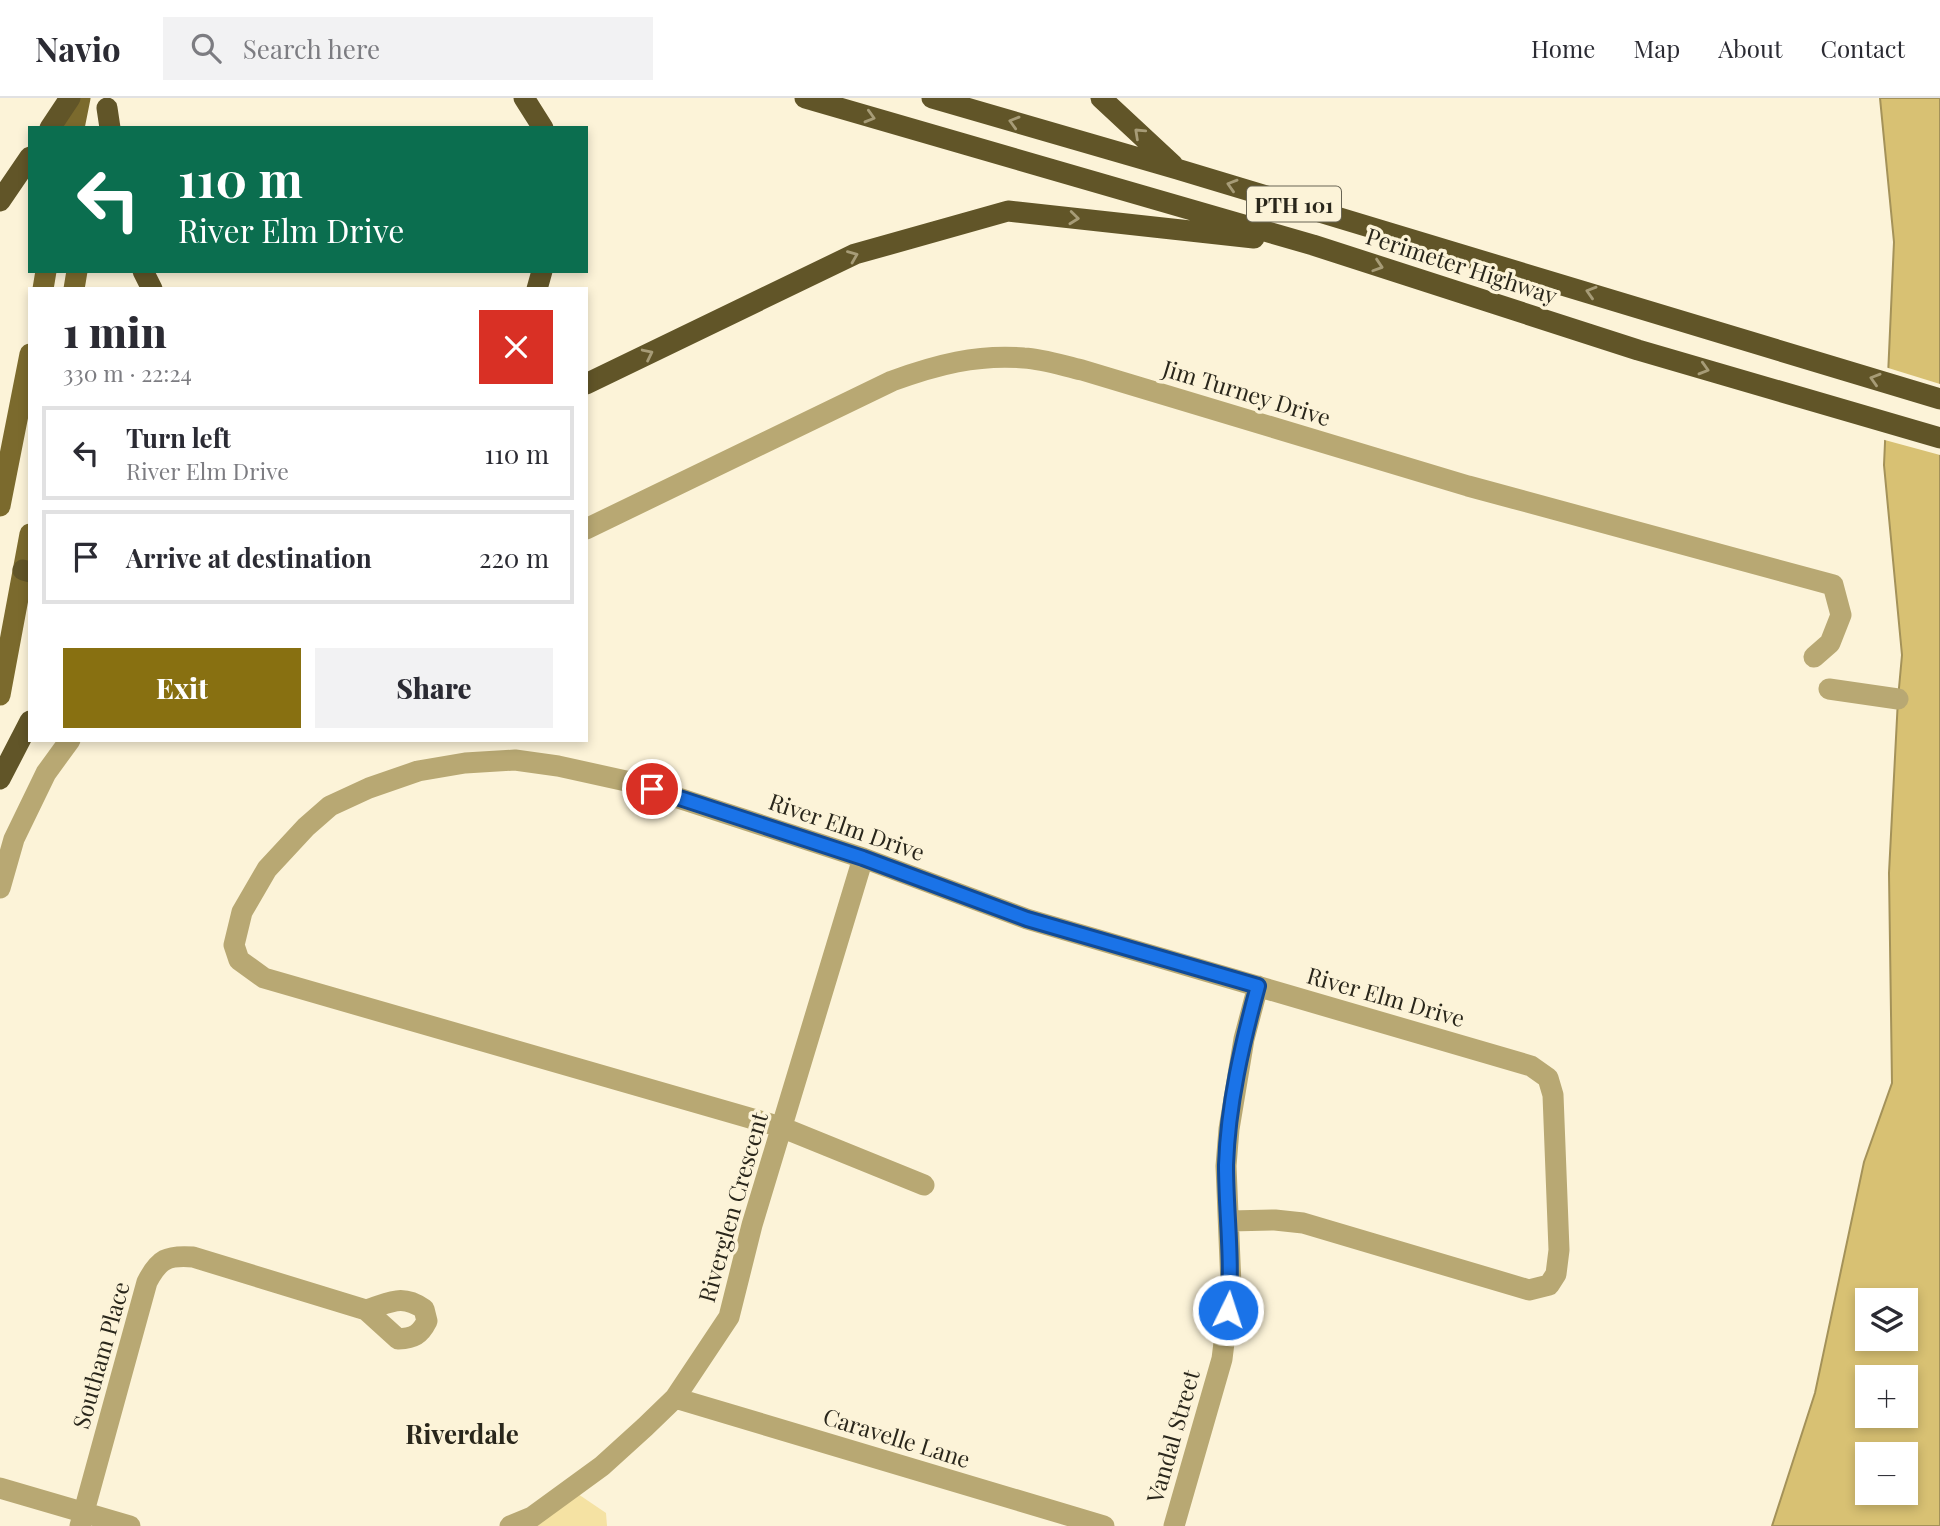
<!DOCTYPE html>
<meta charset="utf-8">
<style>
:root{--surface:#fff;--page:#f2f2f3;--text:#2b2b33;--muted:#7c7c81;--line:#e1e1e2;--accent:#887011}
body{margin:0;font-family:"Playfair Display",serif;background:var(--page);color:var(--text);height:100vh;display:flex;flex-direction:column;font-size:26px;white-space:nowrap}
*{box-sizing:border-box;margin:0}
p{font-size:23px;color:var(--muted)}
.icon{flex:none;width:38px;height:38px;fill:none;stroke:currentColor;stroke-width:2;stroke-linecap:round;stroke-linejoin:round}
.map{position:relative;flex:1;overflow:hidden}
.panel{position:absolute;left:28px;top:189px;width:560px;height:455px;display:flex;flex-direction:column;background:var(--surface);border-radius:0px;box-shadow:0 4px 10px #0003}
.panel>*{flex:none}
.banner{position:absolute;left:28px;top:28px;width:560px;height:147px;border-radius:0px;box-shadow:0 4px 10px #0003;background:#0b6e4f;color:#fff;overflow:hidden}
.tools{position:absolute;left:1855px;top:1190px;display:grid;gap:14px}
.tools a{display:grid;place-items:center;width:63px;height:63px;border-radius:0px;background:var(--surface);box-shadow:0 4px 10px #0003;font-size:35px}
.pin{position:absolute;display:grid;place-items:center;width:60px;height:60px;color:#fff;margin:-30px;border:4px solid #fff;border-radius:50%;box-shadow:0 2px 7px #0007}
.me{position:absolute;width:77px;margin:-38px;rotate:4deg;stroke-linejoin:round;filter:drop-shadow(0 0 5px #0008)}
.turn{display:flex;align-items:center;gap:24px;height:147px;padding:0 35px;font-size:32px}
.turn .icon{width:91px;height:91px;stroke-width:2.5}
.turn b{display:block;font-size:49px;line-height:60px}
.round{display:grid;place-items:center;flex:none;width:74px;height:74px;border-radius:0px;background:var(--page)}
.summary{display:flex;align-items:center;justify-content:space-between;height:119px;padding:0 35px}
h1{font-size:42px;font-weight:800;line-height:52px}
.action{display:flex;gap:14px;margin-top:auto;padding:14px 35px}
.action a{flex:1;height:80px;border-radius:0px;background:var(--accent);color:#fff;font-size:28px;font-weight:800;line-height:80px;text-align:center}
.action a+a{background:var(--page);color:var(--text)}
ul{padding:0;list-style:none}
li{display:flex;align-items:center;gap:21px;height:94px;margin:0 14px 10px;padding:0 21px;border:4px solid var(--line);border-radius:0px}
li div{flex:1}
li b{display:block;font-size:26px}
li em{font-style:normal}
header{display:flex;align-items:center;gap:42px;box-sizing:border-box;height:98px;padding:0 35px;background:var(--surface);border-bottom:2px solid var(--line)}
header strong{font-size:33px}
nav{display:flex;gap:38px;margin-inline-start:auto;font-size:24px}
.search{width:490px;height:63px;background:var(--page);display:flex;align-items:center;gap:18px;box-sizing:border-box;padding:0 24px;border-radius:0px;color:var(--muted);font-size:26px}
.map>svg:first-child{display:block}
.green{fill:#f5e2a3}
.water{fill:#d8c173;stroke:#a49259;stroke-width:2;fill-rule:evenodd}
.pier{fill:#fcf3d8}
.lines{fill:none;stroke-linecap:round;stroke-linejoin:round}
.minor{stroke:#b8a873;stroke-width:21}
.major{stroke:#7b6a2d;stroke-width:21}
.highway{stroke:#615528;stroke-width:21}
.oneway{stroke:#a79c77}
.route-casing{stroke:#114b97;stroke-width:18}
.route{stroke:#1a73e8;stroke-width:12}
.labels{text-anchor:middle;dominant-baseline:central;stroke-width:7;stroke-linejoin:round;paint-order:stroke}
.shield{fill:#fcf3d8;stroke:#686454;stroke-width:2}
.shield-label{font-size:21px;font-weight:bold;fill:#29261b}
.street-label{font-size:23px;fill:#29261b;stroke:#fcf3d8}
.quarter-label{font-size:26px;font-weight:bold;fill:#29261b;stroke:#fcf3d8}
</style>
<header>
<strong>Navio</strong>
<div class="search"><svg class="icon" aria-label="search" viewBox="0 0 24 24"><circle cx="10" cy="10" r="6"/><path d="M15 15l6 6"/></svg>Search here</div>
<nav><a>Home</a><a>Map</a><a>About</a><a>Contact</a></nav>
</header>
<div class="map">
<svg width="1940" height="1428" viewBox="0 0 1940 1428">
<rect width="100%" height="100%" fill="#fcf3d8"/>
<path class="green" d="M578,1396l28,19 1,13h-77z"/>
<path class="water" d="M1880,0h60v1428h-168l43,-133 49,-231 28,-79 -3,-210 9,-174 4,-44 -18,-190 10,-223zM1867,1202h39v39h-39zM1867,1279h39v39h-39zM1867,1356h39v39h-39z"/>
<path class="pier" d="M1885,269l55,17v71l-59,-16z"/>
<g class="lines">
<path class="minor" d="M586,431l306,-148c44,-16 85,-27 132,-23 19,1 40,8 58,12l386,116 365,99 8,30 -11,28 -16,14
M1829,591l69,10
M0,790l14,-49 32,-66 24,-33
M924,1087l-143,-58 -517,-149 -25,-18 -5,-15 8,-33 25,-43 39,-42 24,-21 39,-18 49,-17 47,-8 50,-3 43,6 68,15 237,77 164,61 504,147 17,12 5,17 6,155 -3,24 -7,11 -20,5 -226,-67 -28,-3 -45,1
M675,1300l429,128
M0,1390l130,38
M80,1428l67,-244c12,-23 20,-27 46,-25l173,53 32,29c16,-1 22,-4 29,-18l-3,-12c-23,-16 -34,-6 -58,1
M510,1428l22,-9 70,-51 43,-39 30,-29 54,-81 23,-92 111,-367
M1174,1428l48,-167 9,-74 -5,-119 3,-37 15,-90 14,-53"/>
<path class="major" d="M74,30l6,-30
M43,191l3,-18
M74,191l3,-18
M0,408l30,-152
M0,597l30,-161"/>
<path class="highway" d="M524,0l19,30
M805,0l508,147 325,105 302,88
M932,0l245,71 763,230
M1101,0l72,67
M107,10l3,20
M50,30l20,-30
M0,103l30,-44
M143,173l9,18
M537,191l5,-18
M586,286l269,-130 153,-43 246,27
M23,472l7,2
M0,681l30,-58"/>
</g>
<defs><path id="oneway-chevron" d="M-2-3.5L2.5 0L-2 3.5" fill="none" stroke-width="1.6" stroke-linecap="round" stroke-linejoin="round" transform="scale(1.75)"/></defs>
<g class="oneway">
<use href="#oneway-chevron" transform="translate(870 19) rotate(16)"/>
<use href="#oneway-chevron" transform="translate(1014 24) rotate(-164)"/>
<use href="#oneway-chevron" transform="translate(1139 35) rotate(-137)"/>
<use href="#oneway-chevron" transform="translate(1232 87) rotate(-163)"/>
<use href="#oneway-chevron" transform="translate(1074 120) rotate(6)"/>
<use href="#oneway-chevron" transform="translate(853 158) rotate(-22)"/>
<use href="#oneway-chevron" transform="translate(1378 168) rotate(18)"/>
<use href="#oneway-chevron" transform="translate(1591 194) rotate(-163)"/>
<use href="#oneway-chevron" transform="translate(648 256) rotate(-26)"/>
<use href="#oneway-chevron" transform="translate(1704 271) rotate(16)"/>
<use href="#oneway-chevron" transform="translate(1875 281) rotate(-163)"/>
</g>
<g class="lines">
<g class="route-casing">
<path id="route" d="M652,691l211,69 164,61 231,67c-16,58 -30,119 -32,179 0,48 7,96 2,145"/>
</g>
<use href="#route" class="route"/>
</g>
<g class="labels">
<rect class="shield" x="1247" y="88.5" width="94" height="35" rx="5"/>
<g class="shield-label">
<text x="1294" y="106">PTH 101</text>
</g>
<g class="street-label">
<text transform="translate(1462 167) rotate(18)">Perimeter Highway</text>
<text transform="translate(1247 294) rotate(17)">Jim Turney Drive</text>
<text transform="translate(847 728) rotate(19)">River Elm Drive</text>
<text transform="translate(1386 898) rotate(16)">River Elm Drive</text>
<text transform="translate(732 1109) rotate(-74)">Riverglen Crescent</text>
<text transform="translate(100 1257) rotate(-74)">Southam Place</text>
<text transform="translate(1172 1338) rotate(-74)">Vandal Street</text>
<text transform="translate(897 1339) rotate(17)">Caravelle Lane</text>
</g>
<g class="quarter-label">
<text x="462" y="1335">Riverdale</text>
</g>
</g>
</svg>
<div class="tools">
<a><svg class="icon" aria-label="layers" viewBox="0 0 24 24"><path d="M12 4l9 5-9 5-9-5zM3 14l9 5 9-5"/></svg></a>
<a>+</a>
<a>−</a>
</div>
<div class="pin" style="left:652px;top:691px;background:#d93025"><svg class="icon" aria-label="arrive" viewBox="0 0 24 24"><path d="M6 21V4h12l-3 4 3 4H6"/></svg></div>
<svg class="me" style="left:1228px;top:1212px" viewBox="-20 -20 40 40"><circle r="17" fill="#1a73e8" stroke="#fff" stroke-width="3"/><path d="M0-11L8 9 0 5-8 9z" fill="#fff"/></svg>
<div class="banner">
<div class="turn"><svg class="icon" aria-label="left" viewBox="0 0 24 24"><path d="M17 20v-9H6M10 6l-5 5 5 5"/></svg><div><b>110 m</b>River Elm Drive</div></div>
</div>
<section class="panel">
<div class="summary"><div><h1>1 min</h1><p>330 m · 22:24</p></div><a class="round" style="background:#d93025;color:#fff"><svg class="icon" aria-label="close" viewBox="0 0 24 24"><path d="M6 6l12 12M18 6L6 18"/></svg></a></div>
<ul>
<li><svg class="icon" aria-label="left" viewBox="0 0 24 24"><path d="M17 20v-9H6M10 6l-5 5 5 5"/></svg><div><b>Turn left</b><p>River Elm Drive</p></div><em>110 m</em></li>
<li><svg class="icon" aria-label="arrive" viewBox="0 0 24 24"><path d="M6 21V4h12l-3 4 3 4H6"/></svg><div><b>Arrive at destination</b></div><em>220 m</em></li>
</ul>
<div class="action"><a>Exit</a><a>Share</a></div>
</section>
</div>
